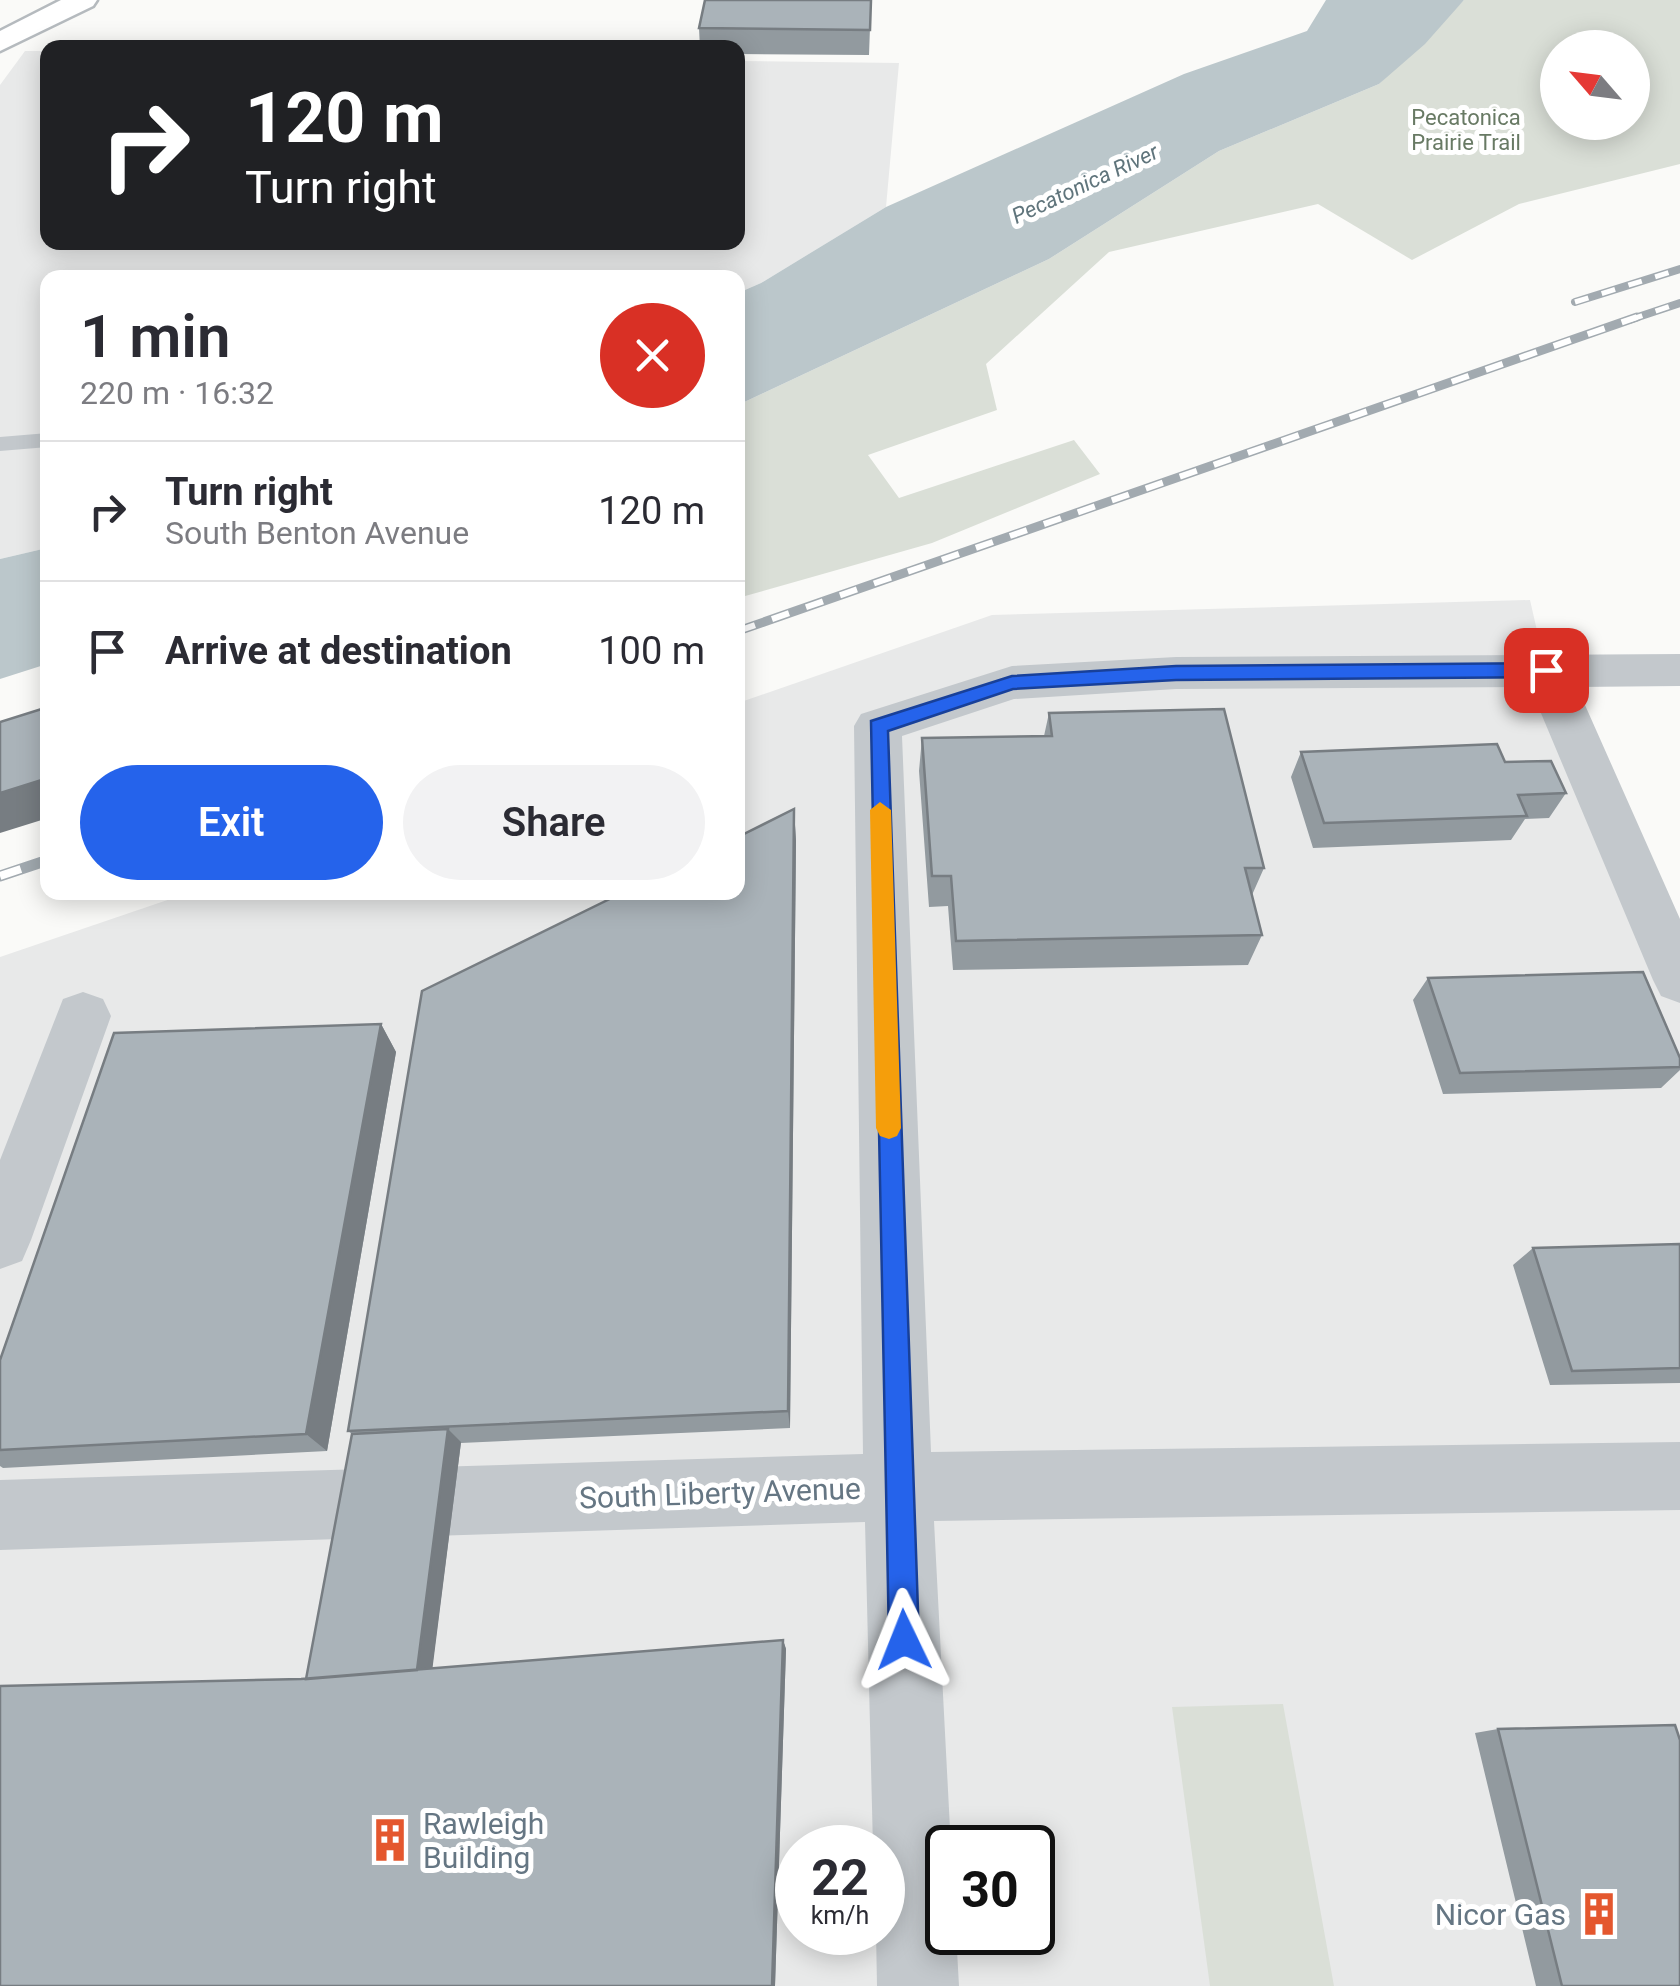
<!DOCTYPE html>
<meta charset="utf-8">
<style>
:root{--surface:#fff;--page:#f2f2f3;--text:#2b2b33;--muted:#7c7c81;--line:#e1e1e2;--accent:#2563eb}
body{margin:0;font-family:Roboto,sans-serif;background:var(--page);color:var(--text);height:100vh;display:flex;flex-direction:column;font-size:38px;white-space:nowrap}
*{box-sizing:border-box;margin:0}
p{font-size:32px;color:var(--muted)}
.icon{flex:none;width:55px;height:55px;fill:none;stroke:currentColor;stroke-width:2;stroke-linecap:round;stroke-linejoin:round}
.map{position:relative;flex:1;overflow:hidden}
.details{position:absolute;left:40px;top:270px;width:705px;height:630px;display:flex;flex-direction:column;background:var(--surface);border-radius:20px;box-shadow:0 5px 25px #0003}
.details>*{flex:none}
.hud{position:absolute;left:40px;top:40px;width:705px;height:210px;border-radius:20px;box-shadow:0 5px 25px #0003;background:#202124;color:#fff;overflow:hidden}
.needle{width:65px;rotate:298deg}
.buttons{position:absolute;left:1540px;top:30px;display:grid;gap:20px}
.buttons a{display:grid;place-items:center;width:110px;height:110px;border-radius:50%;background:var(--surface);box-shadow:0 5px 25px #0003;font-size:50px}
.speed{position:absolute;left:775px;top:1825px;display:flex;gap:20px;font-size:50px;font-weight:700;text-align:center}
.speed>*{display:grid;place-content:center;width:130px;height:130px;border-radius:50%;background:var(--surface);box-shadow:0 5px 25px #0003;line-height:1}
.speed small{font-size:25px;font-weight:400}
.speed .limit{border:5px solid #111;border-radius:15px;background:#fff;color:#111}
.pin{position:absolute;display:grid;place-items:center;width:85px;height:85px;color:#fff;margin:-42px;border-radius:20px;box-shadow:0 5px 15px #0006}
.me{position:absolute;width:110px;margin:-55px;rotate:358deg;stroke-linejoin:round;filter:drop-shadow(0 0 8px #0008)}
.turn{display:flex;align-items:center;gap:35px;height:210px;padding:0 40px;font-size:45px}
.turn .icon{width:130px;height:130px;stroke-width:2.5}
.turn b{display:block;font-size:70px;line-height:85px}
.round{display:grid;place-items:center;flex:none;width:105px;height:105px;border-radius:52px;background:var(--page)}
.headline{display:flex;align-items:center;justify-content:space-between;height:170px;padding:0 40px}
h1{font-size:60px;font-weight:600;line-height:75px}
.primary-button{display:flex;gap:20px;margin-top:auto;padding:20px 40px}
.primary-button a{flex:1;height:115px;border-radius:60px;background:var(--accent);color:#fff;font-size:40px;font-weight:600;line-height:115px;text-align:center}
.primary-button a+a{background:var(--page);color:var(--text)}
ul{padding:0;list-style:none}
li{display:flex;align-items:center;gap:30px;height:140px;padding:0 40px;border-top:2px solid var(--line)}
li div{flex:1}
li b{display:block;font-size:38px}
li em{font-style:normal}
.map>svg:first-child{display:block}
.built{fill:#e8e9e9;fill-rule:evenodd}
.green{fill:#dadfd7;fill-rule:evenodd}
.water{fill:#bbc7cb}
.lines{fill:none;stroke-linecap:round;stroke-linejoin:round}
.primary-casing{stroke:#b5babe;stroke-width:5}
.service{fill:#c3c8cc;fill-rule:evenodd}
.minor{fill:#c3c8cc;fill-rule:evenodd}
.primary{fill:#fff;fill-rule:evenodd}
.rail-far2-casing{stroke:#a2aab0;stroke-width:8}
.rail-far1-casing{stroke:#a2aab0;stroke-width:9}
.rail-casing{stroke:#a2aab0;stroke-width:11}
.rail-far2{stroke:#fff;stroke-width:5;stroke-dasharray:14;stroke-linecap:butt}
.rail-far1{stroke:#fff;stroke-width:6;stroke-dasharray:18;stroke-linecap:butt}
.rail{stroke:#fff;stroke-width:8;stroke-dasharray:22;stroke-linecap:butt}
.wall{fill:#929a9f}
.shaded-wall{fill:#777d82}
.building{fill:#aab3b9;stroke:#777d82;stroke-width:2.5}
.route{fill:#2563eb;stroke:#184099;stroke-width:2.5}
.slow{fill:#f59e0b}
.labels{text-anchor:middle;dominant-baseline:central;stroke-width:10;stroke-linejoin:round;paint-order:stroke}
.far-park-label{font-size:22px;fill:#687a64;stroke:#fff}
.far-water-label{font-size:22px;font-style:italic;fill:#60757c;stroke:#fff}
.near-street-label{font-size:30px;fill:#657683;stroke:#fff}
.near-poi-label{font-size:30px;fill:#657683;stroke:#fff;text-anchor:start}
</style>
<div class="map">
<svg width="1680" height="1986" viewBox="0 0 1680 1986">
<rect width="100%" height="100%" fill="#fafaf8"/>
<path class="built" d="M25,51h22l1,191h690v-181l161,2 -13,144 -125,76 -23,10v-15h-690l-1,270 -47,11v-474z
M1530,600l16,70 134,310v1006h-1680v-1029l188,-64 550,-1v-189l254,-88zM798,1848h84v84h-84zM948,1848h84v84h-84z"/>
<path class="green" d="M1464,0h216v164l-161,40 -107,56 -94,-56 -209,48 -123,112 11,46 -129,45 31,43 175,-58 26,34 -168,69 -194,55v-193l311,-146 170,-108 160,-67zM1558,48h74v74h-74z
M1283,1704l51,282h-124l-38,-279z"/>
<path class="water" d="M1326,0h138l-39,44 -46,40 -160,67 -170,108 -311,146v-112l23,-10 125,-76 298,-133 123,-43z
M47,548v116l-47,15v-120z"/>
<g class="lines">
<g class="primary-casing">
<path id="primary" d="M61,0h36l-4,6 -93,45v-20z"/>
</g>
<path class="service" d="M48,433v14l-48,4v-14z"/>
<path class="minor" d="M1680,654v32l-103,1 103,232v84l-19,-7 -8,-16 -123,-293 -354,2 -162,10 -112,37 29,716 749,-10v68l-746,11 17,327h-3v84h8l3,54h-82l-1,-54h6v-84h-9l-8,-326 -865,28v-70l863,-26 -9,-728 7,-12 151,-48 164,-9z
M83,992l20,7 8,17 -80,224 -9,21 -22,8v-109l63,-161z"/>
<use href="#primary" class="primary"/>
<g class="rail-far2-casing">
<path id="rail-far2" d="M1575,302l105,-33
M1629,320l51,-17"/>
</g>
<g class="rail-far1-casing">
<path id="rail-far1" d="M738,631l899,-314"/>
</g>
<g class="rail-casing">
<path id="rail" d="M0,876l48,-16"/>
</g>
<use href="#rail-far2" class="rail-far2"/>
<use href="#rail-far1" class="rail-far1"/>
<use href="#rail" class="rail"/>
</g>
<path class="wall" d="M871,0l-2,55 -131,-1v-6h-38l-1,-20z
M1049,713l215,155 -12,27 10,40 -14,30 -295,5 -5,-64 -19,1 -10,-136 3,-33 122,-2z
M1301,752l204,10 61,31 -17,25 -24,1 -14,21 -198,8 -22,-71z
M794,809l2,32 -6,587 -329,15 -29,225 351,-28 3,9 -11,337h-775l306,-307 46,-245 -4,-3z
M1428,978l252,80v12l-19,18 -218,6 -30,-94z
M381,1024l15,28 -69,399 -324,17 -3,-2v-106z
M1680,1244v139l-130,2 -37,-120 20,-17z
M1498,1729l182,257h-144l-61,-253z"/>
<path class="shaded-wall" d="M48,778v40l-48,15v-40z
M794,809l2,32 -6,587 -2,-17z
M381,1024l15,28 -69,399 -21,-17z
M448,1429l13,13 -30,238 -15,-6z
M783,1640l3,9 -11,337h-3z"/>
<path class="building" d="M705,0h166l-1,30 -171,-2z
M48,707v71l-48,15v-71z
M1224,709l40,159h-19l17,67 -306,6 -5,-65h-19l-10,-138 130,-2 -3,-23z
M1497,744l8,18 46,-1 15,32 -48,2 9,21 -203,7 -23,-71z
M794,809l-6,602 -440,20 74,-440 202,-99h114v-55z
M1643,972l37,86v9l-220,6 -32,-95z
M381,1024l-75,410 -306,16v-90l114,-327z
M1680,1244v124l-108,3 -39,-123z
M448,1429l-31,241 -111,9 46,-245z
M783,1640l-11,346h-772v-300l301,-7z
M1675,1725l5,15v246h-118l-64,-257z"/>
<path class="route" d="M1546,663l9,7 -9,7 -370,3 -163,9 -125,42 31,909 -5,11 -10,4 -11,-4 -4,-11 -18,-919 141,-45 164,-10z"/>
<path class="slow" d="M880,802l11,8 10,318 -4,8 -8,3 -9,-3 -4,-8 -6,-318z"/>
<defs>
<g id="building-bare" transform="scale(3.45)"><path d="M-4-6H4V6H1V3H-1V6H-4ZM-2.5-4.3h1.7v1.8h-1.7ZM.8-4.3h1.7v1.8H.8ZM-2.5-1h1.7V.8h-1.7ZM.8-1h1.7V.8H.8Z" fill="#e4572e" stroke="#fff" stroke-width="2.5" paint-order="stroke"/></g>
</defs>
<g fill-rule="evenodd">
<use href="#building-bare" x="390" y="1840"/>
<use href="#building-bare" x="1599" y="1914"/>
</g>
<g class="labels">
<g class="far-park-label">
<text x="1466" y="117">Pecatonica<tspan x="1466" dy="25">Prairie Trail</tspan></text>
</g>
<g class="far-water-label">
<text transform="translate(1085 184) rotate(-25)">Pecatonica River</text>
</g>
<g class="near-street-label">
<text transform="translate(720 1493) rotate(-2)">South Liberty Avenue</text>
</g>
<g class="near-poi-label">
<text x="423" y="1823">Rawleigh<tspan x="423" dy="34">Building</tspan></text>
<text x="1566" y="1914" text-anchor="end">Nicor Gas</text>
</g>
</g>
</svg>
<div class="buttons">
<a><svg class="needle" viewBox="-14 -14 28 28"><path d="M0-13l5 13h-10z" fill="#e53935"/><path d="M0 13l5-13h-10z" fill="#7c7c81"/></svg></a>
</div>
<div class="speed"><div>22<small>km/h</small></div><div class="limit">30</div></div>
<div class="pin" style="left:1546px;top:670px;background:#d93025"><svg class="icon" aria-label="arrive" viewBox="0 0 24 24"><path d="M6 21V4h12l-3 4 3 4H6"/></svg></div>
<svg class="me" style="left:904px;top:1640px" viewBox="-20 -20 40 40"><path d="M0-17L14 15 0 8-14 15z" fill="#2563eb" stroke="#fff" stroke-width="4"/></svg>
<div class="hud">
<div class="turn"><svg class="icon" aria-label="right" viewBox="0 0 24 24"><path d="M7 20v-9h11M14 6l5 5-5 5"/></svg><div><b>120 m</b>Turn right</div></div>
</div>
<section class="details">
<div class="headline"><div><h1>1 min</h1><p>220 m · 16:32</p></div><a class="round" style="background:#d93025;color:#fff"><svg class="icon" aria-label="close" viewBox="0 0 24 24"><path d="M6 6l12 12M18 6L6 18"/></svg></a></div>
<ul>
<li><svg class="icon" aria-label="right" viewBox="0 0 24 24"><path d="M7 20v-9h11M14 6l5 5-5 5"/></svg><div><b>Turn right</b><p>South Benton Avenue</p></div><em>120 m</em></li>
<li><svg class="icon" aria-label="arrive" viewBox="0 0 24 24"><path d="M6 21V4h12l-3 4 3 4H6"/></svg><div><b>Arrive at destination</b></div><em>100 m</em></li>
</ul>
<div class="primary-button"><a>Exit</a><a>Share</a></div>
</section>
</div>
